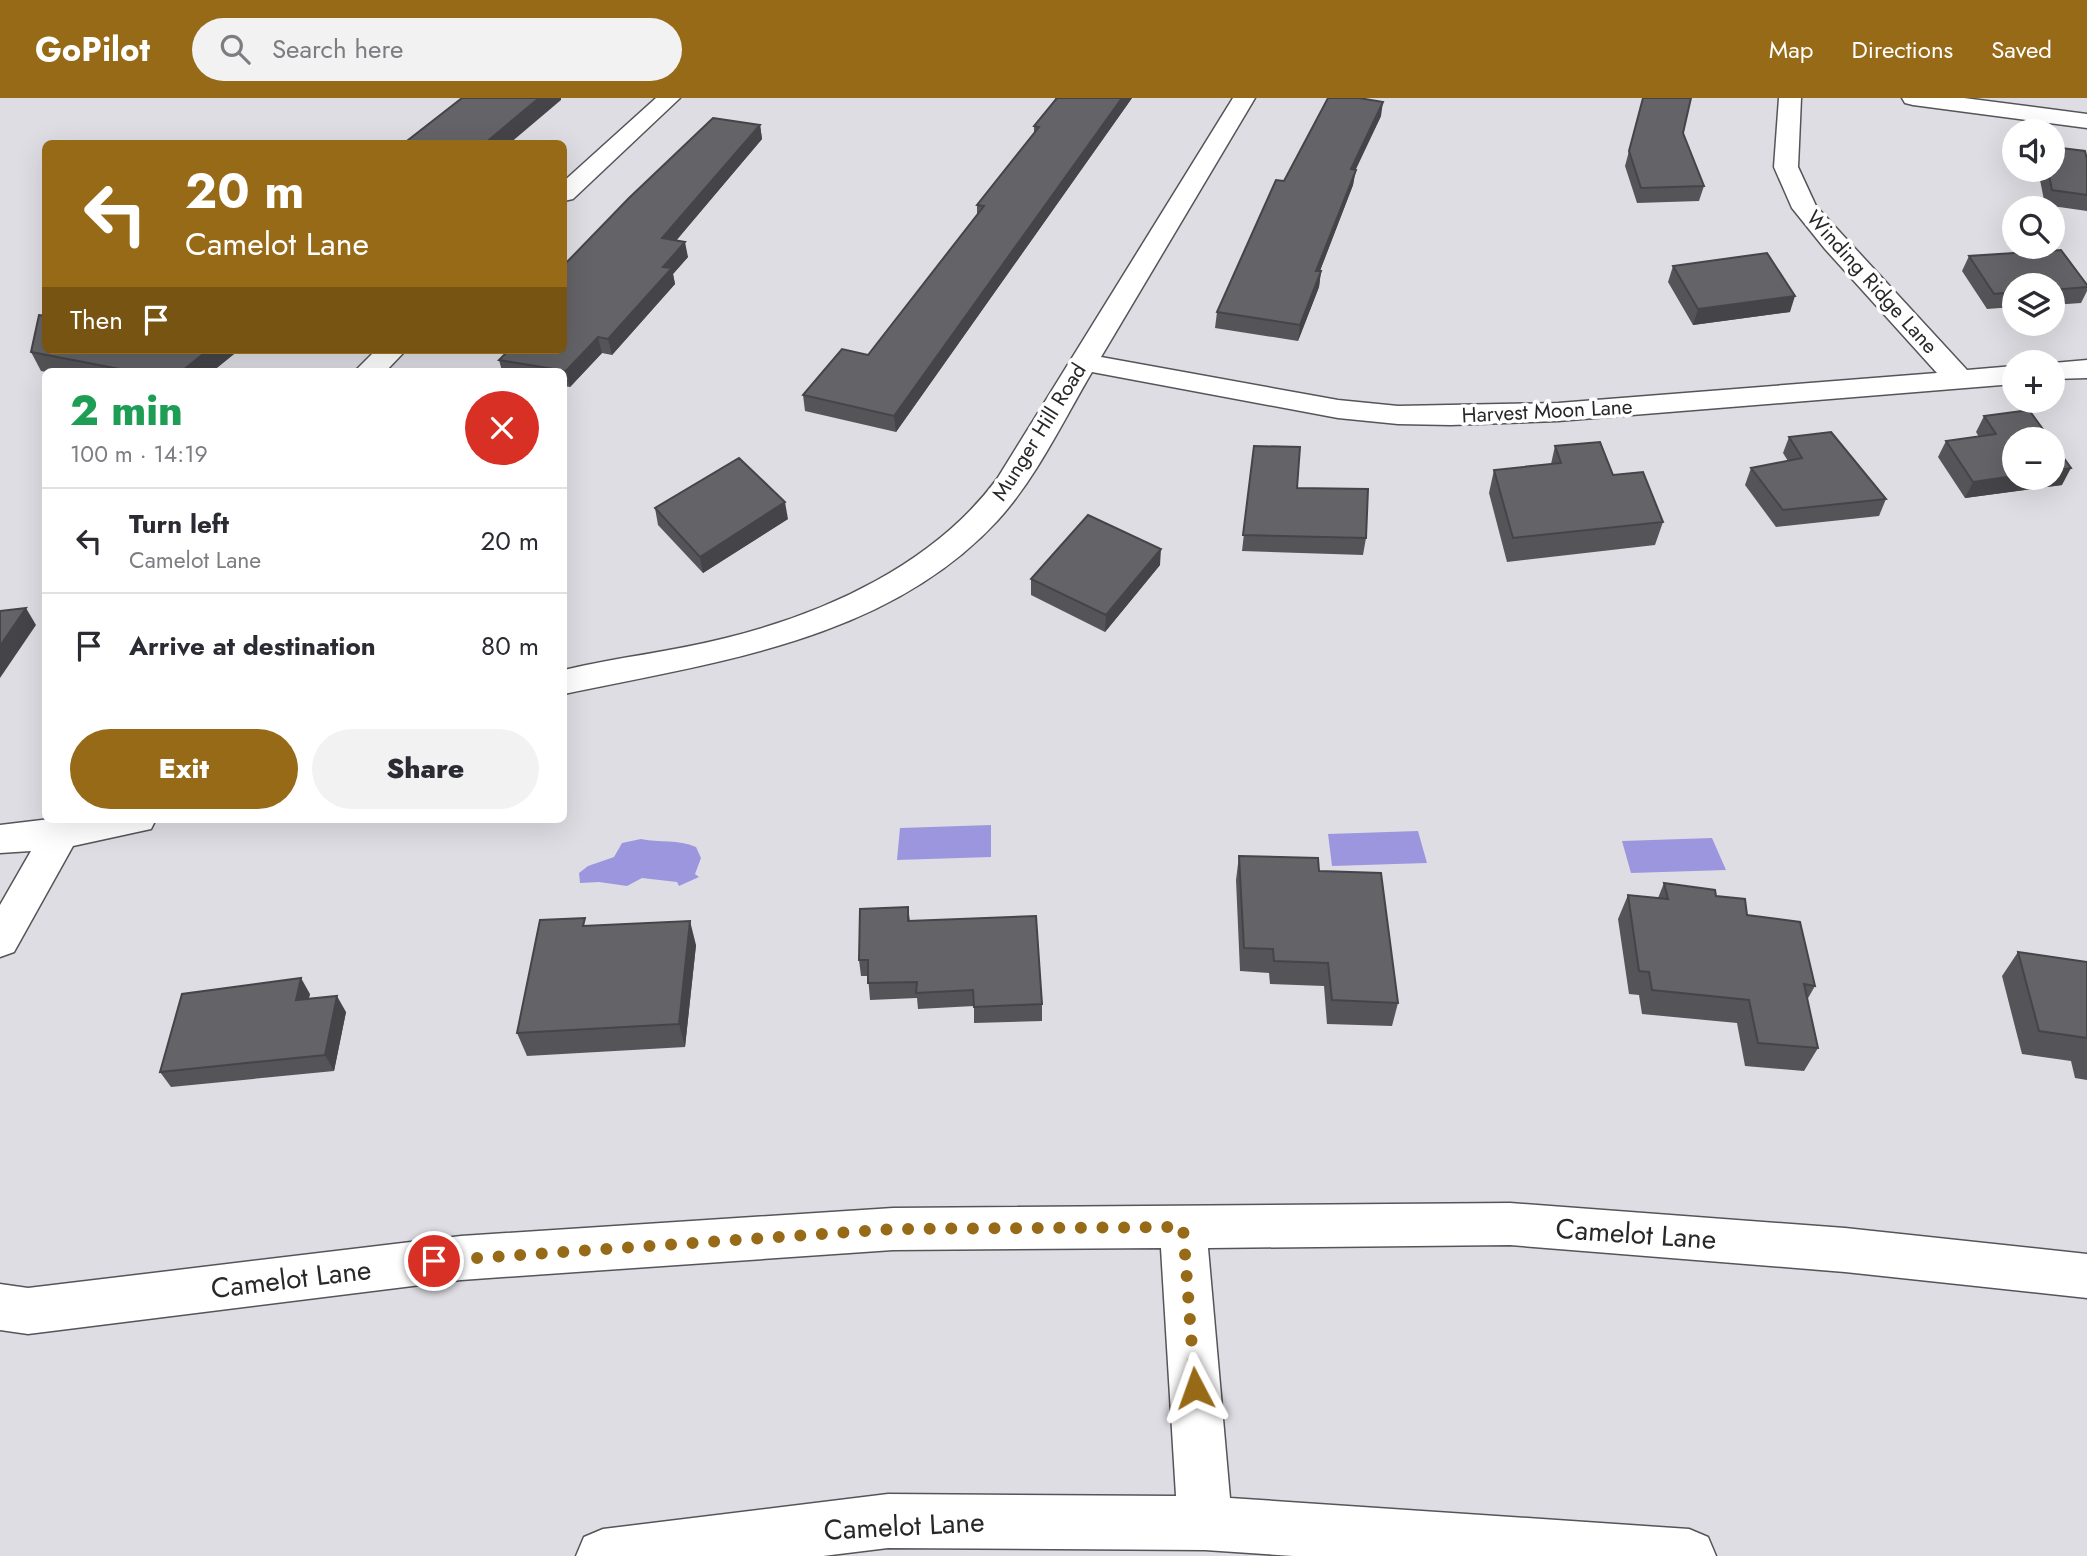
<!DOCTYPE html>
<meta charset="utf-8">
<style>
:root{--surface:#fff;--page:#f2f2f3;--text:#2b2b33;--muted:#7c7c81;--line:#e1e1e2;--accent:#976a18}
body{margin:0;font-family:Jost,sans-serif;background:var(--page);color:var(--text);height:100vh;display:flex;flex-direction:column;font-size:26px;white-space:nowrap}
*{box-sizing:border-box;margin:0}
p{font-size:23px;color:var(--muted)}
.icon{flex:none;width:38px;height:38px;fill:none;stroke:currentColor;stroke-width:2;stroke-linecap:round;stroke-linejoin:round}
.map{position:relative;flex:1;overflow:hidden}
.details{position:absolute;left:42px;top:270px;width:525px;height:455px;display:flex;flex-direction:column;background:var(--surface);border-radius:10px;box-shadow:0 7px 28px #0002}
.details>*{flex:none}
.hud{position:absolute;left:42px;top:42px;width:525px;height:214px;border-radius:10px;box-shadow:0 7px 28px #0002;background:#976a18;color:#fff;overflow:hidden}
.buttons{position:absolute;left:2002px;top:21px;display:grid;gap:14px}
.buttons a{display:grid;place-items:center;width:63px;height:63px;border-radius:50%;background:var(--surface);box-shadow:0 7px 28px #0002;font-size:35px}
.pin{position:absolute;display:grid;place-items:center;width:60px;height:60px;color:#fff;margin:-30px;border:4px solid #fff;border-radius:50%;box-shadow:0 2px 7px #0007}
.me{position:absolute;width:77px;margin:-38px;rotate:356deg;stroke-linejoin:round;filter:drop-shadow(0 0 5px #0008)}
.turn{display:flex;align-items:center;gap:24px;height:147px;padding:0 28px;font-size:32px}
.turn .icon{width:91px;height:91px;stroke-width:2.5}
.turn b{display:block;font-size:49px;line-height:60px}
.then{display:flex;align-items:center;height:66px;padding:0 28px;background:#0003;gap:14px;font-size:26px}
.round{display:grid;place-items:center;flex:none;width:74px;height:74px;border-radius:37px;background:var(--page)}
.headline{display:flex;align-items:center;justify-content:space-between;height:119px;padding:0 28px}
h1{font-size:42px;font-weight:800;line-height:52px;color:#1e9e55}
.cta{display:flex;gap:14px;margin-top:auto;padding:14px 28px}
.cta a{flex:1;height:80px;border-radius:42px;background:var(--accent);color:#fff;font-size:28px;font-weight:800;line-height:80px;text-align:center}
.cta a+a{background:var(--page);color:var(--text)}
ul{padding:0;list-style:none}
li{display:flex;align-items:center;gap:21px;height:105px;padding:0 28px;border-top:2px solid var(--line)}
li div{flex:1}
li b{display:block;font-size:26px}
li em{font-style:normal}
header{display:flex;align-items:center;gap:42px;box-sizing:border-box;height:98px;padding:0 35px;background:var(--accent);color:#fff}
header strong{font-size:33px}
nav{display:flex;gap:38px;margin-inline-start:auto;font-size:24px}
.search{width:490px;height:63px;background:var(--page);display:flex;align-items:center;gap:18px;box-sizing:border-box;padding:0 24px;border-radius:38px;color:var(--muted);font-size:26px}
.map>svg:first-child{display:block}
.water{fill:#9c96df}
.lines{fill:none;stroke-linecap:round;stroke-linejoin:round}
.street-casing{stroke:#555559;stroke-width:3}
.street{fill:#fff;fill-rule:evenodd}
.wall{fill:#555559}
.shaded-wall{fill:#454549}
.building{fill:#636368;stroke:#454549;stroke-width:2}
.route{stroke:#976a18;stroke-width:12;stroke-dasharray:0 21.6}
.labels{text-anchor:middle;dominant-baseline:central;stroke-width:7;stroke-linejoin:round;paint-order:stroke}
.far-street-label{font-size:21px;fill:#28282a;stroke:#fff}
.near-street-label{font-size:28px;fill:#28282a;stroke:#fff}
</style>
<header>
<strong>GoPilot</strong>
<div class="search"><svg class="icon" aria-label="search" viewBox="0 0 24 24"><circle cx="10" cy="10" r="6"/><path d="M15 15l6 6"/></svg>Search here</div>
<nav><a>Map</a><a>Directions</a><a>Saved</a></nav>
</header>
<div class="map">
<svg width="2087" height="1458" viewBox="0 0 2087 1458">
<rect width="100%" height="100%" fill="#dedde3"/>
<path class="water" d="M991,727v32l-94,3 3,-32z
M1418,733l9,32 -95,3 -4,-32z
M1712,740l14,32 -95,3 -9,-32z
M641,741c19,4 37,0 55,8l5,11 -6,16 4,3 -20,9 -2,-4 -35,-4 -15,8 -28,-4 -19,1 -1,-10 9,-7 26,-9 8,-14z"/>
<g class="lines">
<g class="street-casing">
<path id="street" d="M656,0h24l-107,101 -9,2v-20z
M1233,0h22l-154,259 237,43 60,6 160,-3 379,-30 -112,-124 -33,-41 -18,-41 5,-69h22l-3,69 18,39 151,164 47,-4v18l-456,37 -107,4 -53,-1 -60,-6 -246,-46c-29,49 -55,105 -94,148 -111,121 -283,142 -434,174v-24c53,-13 108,-18 162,-32 101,-25 208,-74 271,-159z
M1902,0h62l123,16v14l-174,-23 -8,-2z
M376,252h30l-20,21h-31z
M2087,262v18l-34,1v-16z
M50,721h106l-5,10 -78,17 -59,106 -14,5v-52l31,-54 -31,2v-28z
M1510,1105l335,25 242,26v44l-242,-26 -335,-27 -302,3 22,250 459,31 19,8 8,19h-423l-88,-6 -317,-2 -65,8h-247l8,-19 19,-8 285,-35 288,2 -15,-248 -268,2 -432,30 -433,54 -28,-4v-46l28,4 433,-52 432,-28z"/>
</g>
<use href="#street" class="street"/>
</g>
<path class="wall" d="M1055,0h77l-236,334 -91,-21 -2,-16 65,-40 109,-140v-10l57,-72v-7l21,-25z
M1643,0l61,88 -5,15 -62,2 -12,-37z
M1381,18l-26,54 -2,15 -33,86h1l-2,16 -21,54 -83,-13 2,-16 67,-131z
M760,27l2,14 -86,101 12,17 -15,17 2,10 -63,71 -10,-2 -32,34 -6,-1v-15h-62l-3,-11z
M2087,61v52l-42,-6 -7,-35h15z
M1969,158l118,29v6l-6,12 -28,2v-20h-39v22l-27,2 -25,-38z
M1673,168l117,46 -97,13 -25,-43z
M46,252h193l-26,21h-167v1l-5,-1 -10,-19z
M1984,318l78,69 -97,13 -27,-41 8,-16 33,-4 -3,-5z
M1789,339l97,62 -7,17 -103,11 -31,-42 6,-17 37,-7 -5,-8z
M1254,348l43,42 69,50 -3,17 -121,-4z
M1555,348l58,29 50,47 -8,23 -148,17 -18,-69 5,-23 57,-6z
M655,410l133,11 -85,54 -45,-48z
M1160,467l-55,67 -74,-37v-16z
M1239,758l80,15 79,132 -6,23 -65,-2 -3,-38 -54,-2 -1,-11 -29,-2 -4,-91z
M1664,785l52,13 31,19 68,71 -8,14 11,48 -14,23 -59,-5 -8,-43 -95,-9 -3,-19 -10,-1 -11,-75 10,-24 30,3z
M908,809l2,14 132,83v17l-68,2v-17l-56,3 -1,-11 -47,2 -2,-24h-7l-2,-16z
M587,828l109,19 -11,102 -158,9 -10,-23z
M2018,854l69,10v118l-12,-2 -4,-17 -49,-7 -20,-78z
M310,896l-2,5 38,13 -12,59 -163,16 -11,-15z"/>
<path class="shaded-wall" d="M539,0h22v2l-52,44h-25z
M1122,0h10l-236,334 -2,-16z
M1383,4l-2,14 -32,68 2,-15z
M760,27l2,14 -97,115 -3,-16z
M1356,72l-3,15 -39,101 2,-15z
M685,144l3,15 -15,17 2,10 -63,71 -4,-16 55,-72z
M1321,173l-2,16 -21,54 2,-16z
M1795,198l-5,16 -97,13 5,-16z
M598,239l4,16 -32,34 -4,-16z
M208,252h31l-26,21h-31z
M2071,370l-9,17 -97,13 8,-16 41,-6v2h39v-7z
M785,404l3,17 -85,54 -3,-16z
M1161,451l-1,16 -55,67 1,-17z
M26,510l10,17 -36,53v-32z
M690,823l6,24 -11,102 -6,-23z
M301,880l9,16 -5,22 -9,-16z
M337,898l9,16 -12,59 -9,-16z"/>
<path class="building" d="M462,0h77l-55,46h-81z
M1057,0h65l-228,318 -91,-21 39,-46 26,6 116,-149 -7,-1 62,-78 -5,-1z
M1328,0h31l24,4 -32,67 5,1 -40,101h5l-21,54 -83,-13 59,-132 8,1z
M1643,0h48l-8,35 21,53 -63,2 -12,-37z
M713,20l47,7 -98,113 23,4 -22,25 9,1 -64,71 -10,-2 -32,34 -67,-11 10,-10h55v-85l65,-67z
M2053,49l32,4 2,8v36l-35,-5 -4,-20h5z
M2061,152l26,35v2l-34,3v-5h-39v7l-20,2 -25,-38z
M1767,155l28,43 -97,13 -25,-43z
M39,217l7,1v34h162l-26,21h-52l-99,-19z
M2029,312l21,29h-36v37l-41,6 -27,-41 50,-7 -12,-18z
M1831,334l55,67 -103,11 -32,-42 51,-10 -13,-21z
M1600,344l13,33 30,-3 20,50 -150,16 -19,-68 67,-7 -6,-17z
M2053,345l18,25 -18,3z
M1254,348l46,1 -3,41 71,1 -2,49 -123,-3z
M739,360l46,44 -85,55 -45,-49z
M1088,417l73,34 -55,66 -75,-36z
M26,510l-26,38v-35z
M1239,758l79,2 1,13 62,2 17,130 -66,-3 -4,-37 -54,-2 -1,-12 -29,-1z
M1664,785l51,7 1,6 29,3 2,16 53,7 15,64 -11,-2 14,64 -60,-5 -9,-43 -97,-10 -3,-18 -10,-1 -11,-76 40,4z
M908,809v14l128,-5 6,88 -68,3 -1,-17 -57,3 1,-11 -49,1v-23h-9l1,-51z
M585,820l-2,8 107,-5 -11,103 -162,9 23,-113z
M2018,854l69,10v76l-48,-7z
M301,880l-5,22 41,-4 -12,59 -165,17 22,-78z"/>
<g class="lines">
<path class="route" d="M434,1163l459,-32 290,-2 12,161"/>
</g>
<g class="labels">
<g class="far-street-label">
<text transform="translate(1872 184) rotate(48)">Winding Ridge Lane</text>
<text transform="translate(1547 313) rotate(-3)">Harvest Moon Lane</text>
<text transform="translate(1039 334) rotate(-58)">Munger Hill Road</text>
</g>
<g class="near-street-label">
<text transform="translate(1636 1136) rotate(4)">Camelot Lane</text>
<text transform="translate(291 1181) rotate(-7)">Camelot Lane</text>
<text transform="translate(904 1428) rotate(-3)">Camelot Lane</text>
</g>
</g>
</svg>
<div class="buttons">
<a><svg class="icon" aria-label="sound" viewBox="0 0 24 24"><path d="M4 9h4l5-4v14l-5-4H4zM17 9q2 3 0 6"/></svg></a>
<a><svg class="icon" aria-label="search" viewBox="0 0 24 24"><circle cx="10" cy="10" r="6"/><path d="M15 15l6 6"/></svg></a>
<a><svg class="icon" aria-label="layers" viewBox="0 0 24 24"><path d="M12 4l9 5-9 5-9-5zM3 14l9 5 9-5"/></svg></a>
<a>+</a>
<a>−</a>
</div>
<div class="pin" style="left:434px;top:1163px;background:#d93025"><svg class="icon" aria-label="arrive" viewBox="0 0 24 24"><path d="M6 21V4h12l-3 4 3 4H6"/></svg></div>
<svg class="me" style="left:1195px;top:1290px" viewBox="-20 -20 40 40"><path d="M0-17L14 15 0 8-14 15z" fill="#976a18" stroke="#fff" stroke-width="4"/></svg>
<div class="hud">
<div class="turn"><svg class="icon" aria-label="left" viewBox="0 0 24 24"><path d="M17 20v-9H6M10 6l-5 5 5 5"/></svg><div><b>20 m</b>Camelot Lane</div></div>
<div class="then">Then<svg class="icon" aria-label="arrive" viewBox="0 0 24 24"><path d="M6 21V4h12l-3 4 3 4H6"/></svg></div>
</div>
<section class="details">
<div class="headline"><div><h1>2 min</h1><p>100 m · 14:19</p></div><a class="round" style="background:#d93025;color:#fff"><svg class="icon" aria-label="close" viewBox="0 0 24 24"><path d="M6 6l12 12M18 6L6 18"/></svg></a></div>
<ul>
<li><svg class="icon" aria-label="left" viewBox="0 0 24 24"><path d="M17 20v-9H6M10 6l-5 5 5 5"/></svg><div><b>Turn left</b><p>Camelot Lane</p></div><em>20 m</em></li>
<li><svg class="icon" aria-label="arrive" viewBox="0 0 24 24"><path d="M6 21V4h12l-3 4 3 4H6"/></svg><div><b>Arrive at destination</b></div><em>80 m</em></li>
</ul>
<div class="cta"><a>Exit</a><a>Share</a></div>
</section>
</div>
